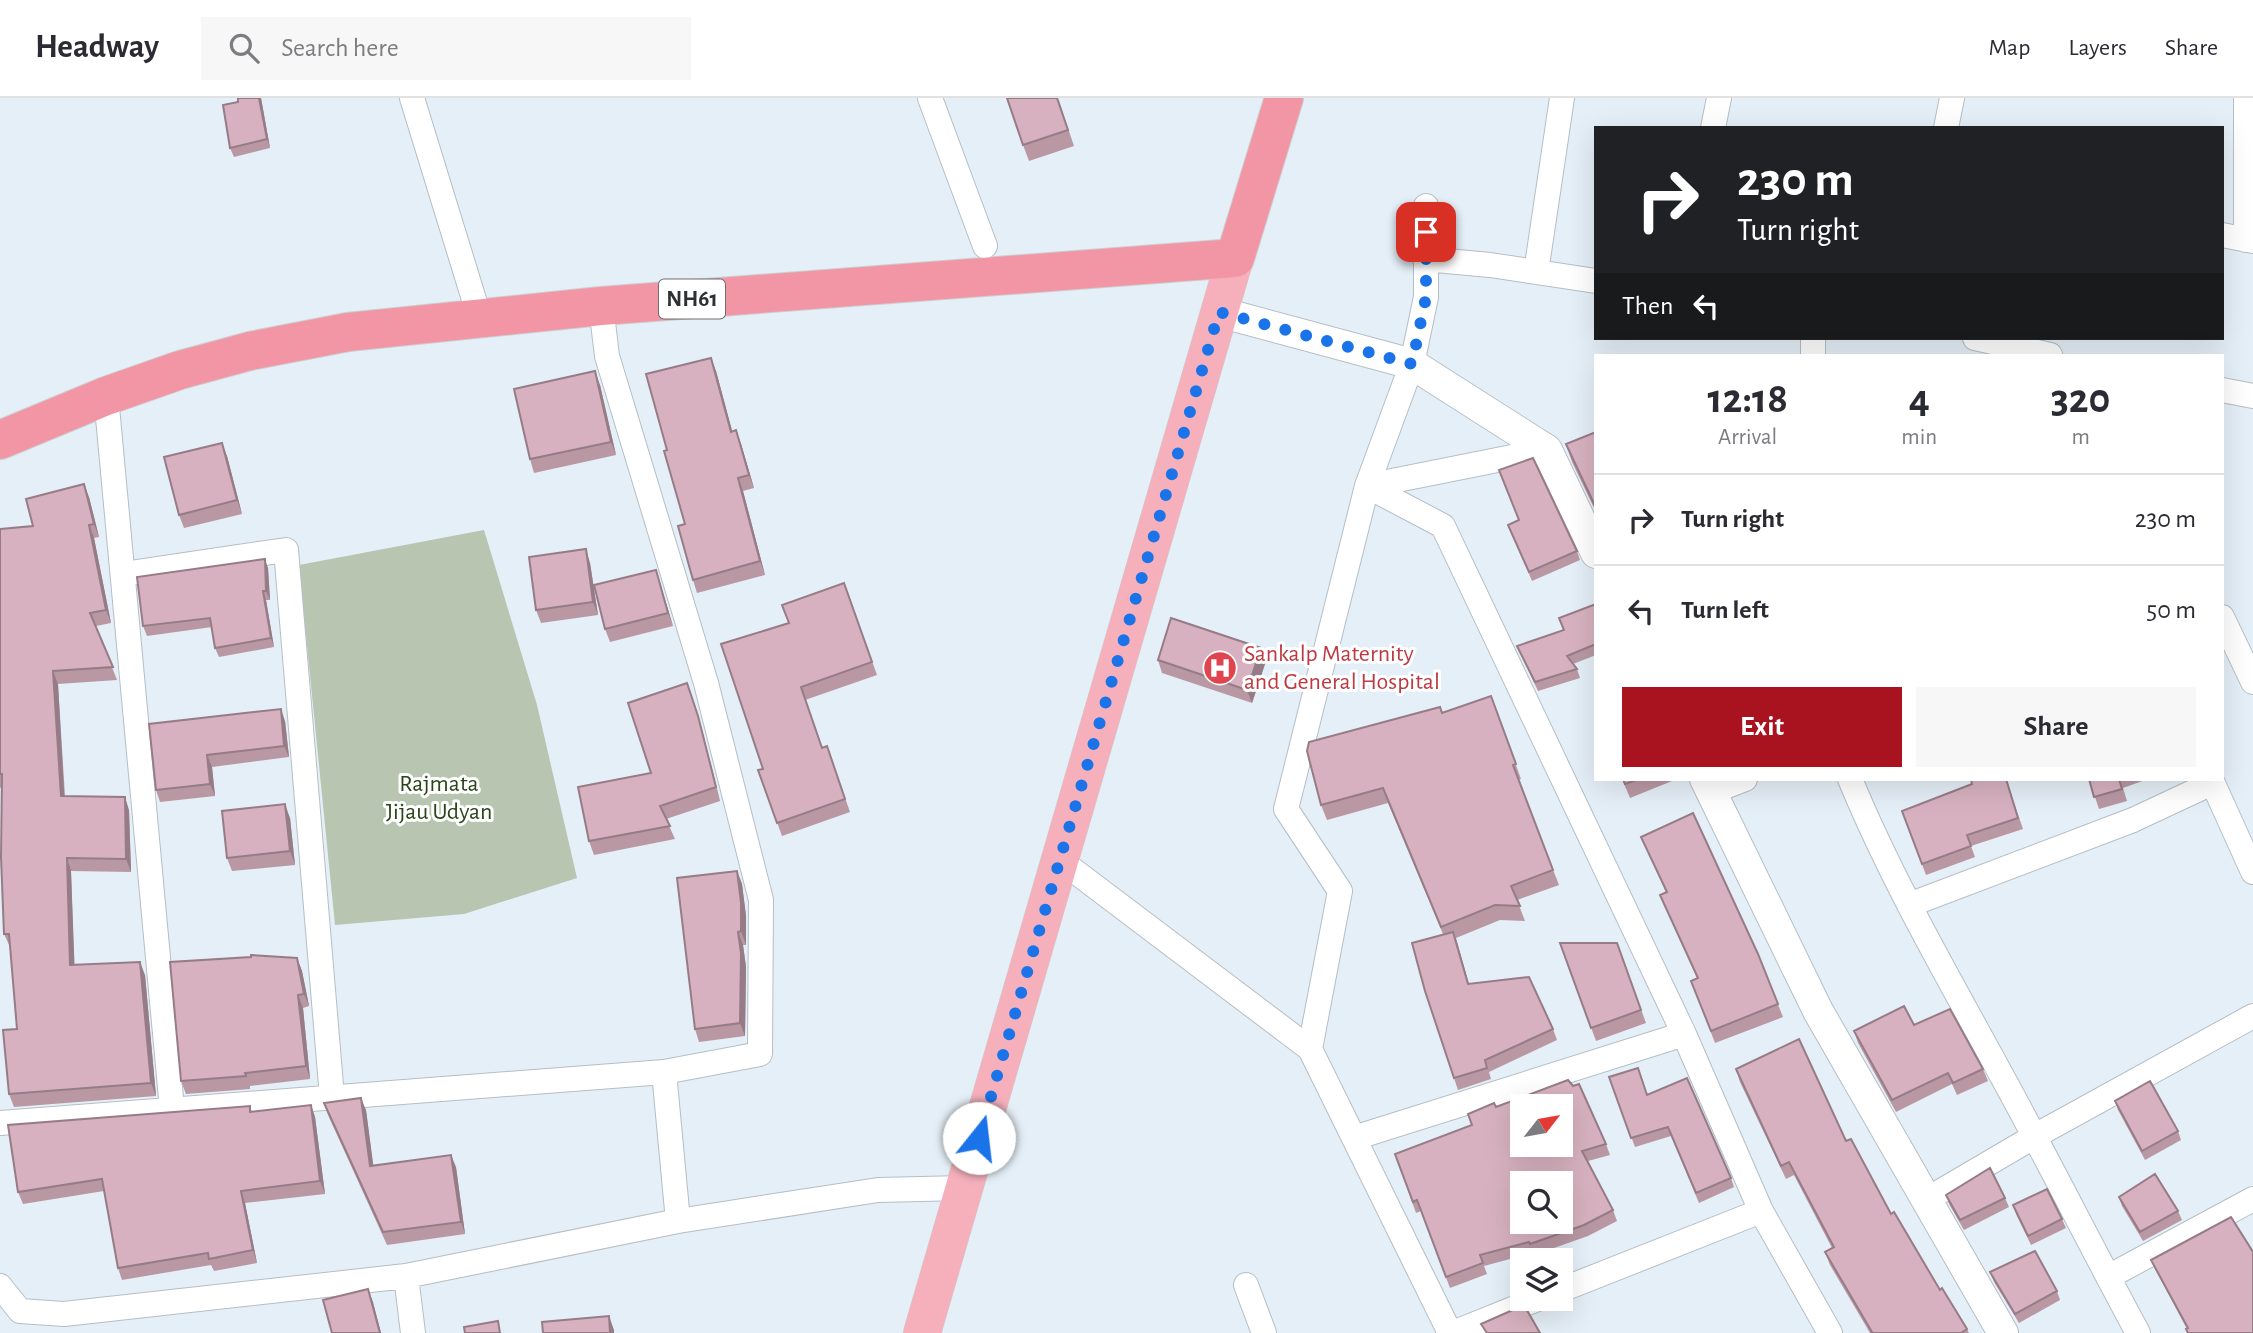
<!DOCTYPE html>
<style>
:root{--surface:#fff;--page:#f7f7f7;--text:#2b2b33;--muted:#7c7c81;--line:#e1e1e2;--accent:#a91320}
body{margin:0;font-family:"Alegreya Sans",sans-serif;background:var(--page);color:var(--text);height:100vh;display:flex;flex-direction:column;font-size:26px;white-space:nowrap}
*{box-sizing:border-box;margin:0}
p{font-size:23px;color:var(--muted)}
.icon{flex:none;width:38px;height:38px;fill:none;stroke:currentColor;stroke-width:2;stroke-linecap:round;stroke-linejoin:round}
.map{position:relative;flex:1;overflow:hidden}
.drawer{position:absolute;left:1594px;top:256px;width:630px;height:427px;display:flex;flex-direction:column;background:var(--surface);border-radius:0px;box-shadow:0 7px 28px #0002}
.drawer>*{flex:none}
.top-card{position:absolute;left:1594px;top:28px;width:630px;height:214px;border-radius:0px;box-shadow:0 7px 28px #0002;background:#202124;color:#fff;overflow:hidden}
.needle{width:46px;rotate:59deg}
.fabs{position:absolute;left:1510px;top:996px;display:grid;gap:14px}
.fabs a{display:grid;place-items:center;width:63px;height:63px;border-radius:0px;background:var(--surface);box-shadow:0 7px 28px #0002;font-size:35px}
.pin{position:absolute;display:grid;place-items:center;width:60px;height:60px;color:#fff;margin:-30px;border-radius:14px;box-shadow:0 4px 10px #0006}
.me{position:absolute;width:77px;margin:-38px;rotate:16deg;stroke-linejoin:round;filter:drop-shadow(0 0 5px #0008)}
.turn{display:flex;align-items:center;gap:24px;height:147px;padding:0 28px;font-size:32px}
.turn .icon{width:91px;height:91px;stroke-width:2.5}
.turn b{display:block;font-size:49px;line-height:60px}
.then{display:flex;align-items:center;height:66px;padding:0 28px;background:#0003;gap:14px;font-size:26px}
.eta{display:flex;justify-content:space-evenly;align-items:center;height:119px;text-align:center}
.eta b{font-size:42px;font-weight:600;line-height:49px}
.action{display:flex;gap:14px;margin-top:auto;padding:14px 28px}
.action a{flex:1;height:80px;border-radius:0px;background:var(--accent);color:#fff;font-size:28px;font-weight:600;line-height:80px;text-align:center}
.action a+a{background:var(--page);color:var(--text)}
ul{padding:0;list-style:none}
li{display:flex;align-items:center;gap:21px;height:91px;padding:0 28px;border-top:2px solid var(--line)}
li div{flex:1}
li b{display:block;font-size:26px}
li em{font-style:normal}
header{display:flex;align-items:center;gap:42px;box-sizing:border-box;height:98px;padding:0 35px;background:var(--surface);border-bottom:2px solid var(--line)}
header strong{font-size:33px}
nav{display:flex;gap:38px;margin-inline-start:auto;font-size:24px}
.search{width:490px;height:63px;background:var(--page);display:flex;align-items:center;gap:18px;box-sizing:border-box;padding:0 24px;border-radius:0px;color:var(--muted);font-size:26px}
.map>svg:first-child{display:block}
.green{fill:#b7c5b1}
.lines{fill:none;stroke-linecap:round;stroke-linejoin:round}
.minor-casing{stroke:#b5bec6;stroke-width:26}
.tertiary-casing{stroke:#b5bec6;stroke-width:32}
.primary-casing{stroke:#cdcece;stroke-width:38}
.trunk-casing{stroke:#cdcece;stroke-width:40}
.minor{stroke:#fff;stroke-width:24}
.tertiary{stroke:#fff;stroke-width:30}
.primary{stroke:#f5b0bc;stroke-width:37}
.trunk{stroke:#f296a6;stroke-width:38}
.wall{fill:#b998a4}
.shaded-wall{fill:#967c86}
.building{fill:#d7b1bf;stroke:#967c86;stroke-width:2;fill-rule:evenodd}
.route{stroke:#1a73e8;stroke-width:12;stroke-dasharray:0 21.6}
.labels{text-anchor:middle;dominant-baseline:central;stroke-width:6;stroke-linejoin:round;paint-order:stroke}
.shield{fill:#fff;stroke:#6c6f71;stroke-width:2}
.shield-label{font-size:23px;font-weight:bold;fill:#2d3134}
.health-label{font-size:24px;fill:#be3a42;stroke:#fff;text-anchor:start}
.park-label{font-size:24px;fill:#29461a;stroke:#fff}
</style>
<header>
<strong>Headway</strong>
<div class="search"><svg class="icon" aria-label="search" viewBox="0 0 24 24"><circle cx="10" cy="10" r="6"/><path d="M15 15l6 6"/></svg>Search here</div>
<nav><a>Map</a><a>Layers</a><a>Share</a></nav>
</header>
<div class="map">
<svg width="2253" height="1235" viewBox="0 0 2253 1235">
<rect width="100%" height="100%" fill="#e5eff7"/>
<path class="green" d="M484,432l53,175 40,173 -113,36 -129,11 -36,-360z"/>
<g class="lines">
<g class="minor-casing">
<path id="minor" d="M412,0l68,221
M930,0l55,148
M1713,30l6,-30
M1946,30l6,-30
M2222,137l31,6
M2246,142v-142
M1425,161l65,6 106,16
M1536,174l26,-174
M601,208l6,50 99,327 55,217 -1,154 -96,18
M1813,240v17
M1975,240l75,17
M2222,292l31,6
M106,298l66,713
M1367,388l76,40 241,508 77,177
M1367,388l180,-36
M123,476l163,-24 46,547
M2222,519l31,65
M1850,681c43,104 100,201 153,299 46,84 89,170 135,255
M2211,681l42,93
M1711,694l34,-13
M1060,762l250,189 140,284
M1909,807l224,-85 79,-37
M1310,951l30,-158 -54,-82 81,-323 45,-122 14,-67v-91
M0,1025l664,-51 14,149
M1354,1040l330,-104
M1926,1102l109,-64 218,-120
M406,1178l7,57
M2108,1179l145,-78
M1246,1187l18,48
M0,1188l20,25 44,3 342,-38 272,-55 200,-31 86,-2
M1561,1192l200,-79 69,122
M1453,1235l87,-35"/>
</g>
<g class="tertiary-casing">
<path id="tertiary" d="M1219,214l193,52 135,86 49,103
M1705,681l113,232 185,322"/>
</g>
<g class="primary-casing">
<path id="primary" d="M922,1235l313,-1075"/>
</g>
<g class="trunk-casing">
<path id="trunk" d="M0,342l106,-44 74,-26 70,-19 98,-19 253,-26 634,-48 49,-160"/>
</g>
<use href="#minor" class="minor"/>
<use href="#tertiary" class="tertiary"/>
<use href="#primary" class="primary"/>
<use href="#trunk" class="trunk"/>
</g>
<path class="wall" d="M261,0l9,50 -36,9 -4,-9z
M1058,0l16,48 -45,15 -6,-16z
M716,273l16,61 9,12 13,44 -11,3 22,84 -68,18 -4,-13 -8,-56 -18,-74z
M600,287l16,70 -82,18 -4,-14z
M1596,334v80l-24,-50 -6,-18z
M227,358l15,58 -58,14 -5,-13z
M89,399l10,40 -5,1 17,85 -15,3 21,54 -59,4 7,112 64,14 2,62 -60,-1 3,94 71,10 11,121 -142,11 -5,-13 8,-65 -7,-82 -6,-13 -2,-147 -2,1v-259l33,-3z
M1508,427l69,26 3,9 -48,21z
M590,465l8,52 -57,8 -5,-13z
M268,470l2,32h-4l8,47 -55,10 -4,-9 -3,-21 -65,9 -4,-10z
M656,472l17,56 -63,16 -5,-13z
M844,485l33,92 -72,25 17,48 5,-2 23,66 -68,24 -24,-66 5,-1 26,-146z
M1596,506v51l-23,9 4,5 3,9 -42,13 -21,-45 47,-16z
M1158,562l108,1 -14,42 -90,-30z
M1491,598l30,83 -3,1 41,105 -42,15 8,21 -25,-1 -44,18 13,46 84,45 4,11 -68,32 2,7 -33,11 -33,-99 18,-57 -55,-131 -61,17 -6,-15 121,-92z
M285,623l4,36 -77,10 3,29 -55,6 -4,-12 -7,-66z
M702,632l18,71 -54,18 9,20 -81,16 -5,-14z
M1622,681h55l-47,19z
M2006,681l17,50 -52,17 4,11 -49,18 -24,-64 70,-27z
M2089,681h59l-25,9 4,13 -28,8z
M290,720l5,47 -63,6 -5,-13z
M1641,739l117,117 25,63 -68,26 -24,-62 6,-3 -32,-71 -5,-12 6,-3z
M737,773l5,13 4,32v29h-3l3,22 -1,69 -46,6 -4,-13z
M1560,845h57l29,80 -50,18z
M297,860l5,13 7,35 -6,2 7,71 -60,7v3l-64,5 -5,-13z
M1914,927l69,44 5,12 -31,14 -5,-11 -56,28 -38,-69 -4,-12z
M1736,971l110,72 45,73 49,76 27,39 2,4h-99l-40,-68 -5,-13 7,-4 -38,-73 -8,4 -46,-97z
M1609,979l38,18 84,83 3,9 -35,16 -28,-67 -36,11z
M2115,1003l63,30 3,9 -36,20 -27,-50z
M324,1005l42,7 7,56 83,1 9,67 -78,11 -59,-130z
M311,1007l4,12 10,77 -80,9 12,60 -43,8 -3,-6 -89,15 -4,-12 -14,-77 -81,13 -5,-12 232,-86 2,6z
M1496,1009l110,37 4,11 -22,6 25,49 4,11 -29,15 -54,19 -1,-2 -49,13 3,8 -37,14 -29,-77 -5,2 -21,-59 77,-29z
M1946,1097l59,3 4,9 -45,23 -15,-26z
M2119,1099l59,14 4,9 -39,21 -21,-35z
M2013,1107l49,14 4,9 -35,17 -15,-31z
M2151,1162l102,73h-66v-4l-32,-60z
M1990,1174l67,19 3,9 -41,23 -25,-41z"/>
<path class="shaded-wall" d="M259,0h2l9,50 -3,-9z
M711,260l5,13 20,74 -5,-13z
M595,273l5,14 16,70 -5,-13z
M736,332l5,14 13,44 -5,-13z
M222,345l5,13 15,58 -5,-14z
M738,380l5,13 22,84 -5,-14z
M84,386l5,13 10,40 -5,-13z
M89,427l5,13 17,85 -5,-13z
M586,451l4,14 8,52 -5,-13z
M265,461l3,9 2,32 -4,-9z
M656,472l4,14 13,42 -5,-13z
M263,493l3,9 8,47 -3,-9z
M1261,550l5,13 -14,42 -5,-13z
M53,573l5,13 7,125 -4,-13z
M687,585l15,47 18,71 -4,-14z
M281,611l4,12 4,36 -5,-11z
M207,657l5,12 3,29 -5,-12z
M125,699l4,13 2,62 -5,-13z
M285,706l5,14 5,47 -5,-14z
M67,760l4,13 4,107 -5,-13z
M737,773l5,13 4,32v29l-5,-14z
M738,834l5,13 3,22 -1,69 -5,-13z
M1453,834l4,11 15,52 -4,-11z
M297,860l5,13 7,35 -5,-12z
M140,864l5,13 11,121 -5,-13z
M298,897l5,13 7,71 -4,-13z
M361,1000l5,12 9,68 -5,-12z
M311,1007l4,12 10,77 -5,-13z
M451,1057l5,12 9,67 -4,-12z
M241,1093l4,12 12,60 -4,-13z
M368,1191l5,13 8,31h-1z
M609,1218l5,14v3h-4z"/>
<path class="building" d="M238,0h21l8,41 -37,9 -7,-43 15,-3z
M1007,0h50l11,32 -45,15z
M711,260l20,74 5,-2 13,45 -11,3 22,83 -67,19 -15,-54 7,-2 -21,-73 3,-1 -21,-76z
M595,273l16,71 -81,17 -16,-70z
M1596,334v76l-30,-64z
M222,345l15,57 -58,15 -15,-58z
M1533,360l44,93 -48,21 -21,-47 11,-5 -20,-50z
M84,386l10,40 -5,1 17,85 -16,3 23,54 -60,4 8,125 64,1 1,62 -59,-1 3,107 70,-3 11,121 -142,11 -6,-64 14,-1 -8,-95h-5l-3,-77 1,-83h-2v-245l33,-3 -7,-27z
M586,451l7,53 -57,8 -7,-53z
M265,461l1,32h-3l8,47 -56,10 -5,-30 -67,8 -6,-49z
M656,472l12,43 -63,16 -11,-44z
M844,485l28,79 -71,25 21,61 5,-2 18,53 -68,24 -19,-53 5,-1 -42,-125 68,-21 -7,-18z
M1596,506v40l-29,12 10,13 -42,13 -18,-36 47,-16 -5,-12z
M1171,520l90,30 -14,42 -89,-30z
M687,585l11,33 18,71 -56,19 10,20 -81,15 -11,-54 73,-14 -23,-70z
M1491,598l25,68 -3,1 40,105 -42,16 9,20 -25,-1 -54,22 -58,-139 -62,17 -14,-54 2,-9 131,-35 2,6z
M281,611l3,37 -77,9 3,29 -54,6 -7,-66z
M1623,681h16l-14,5z
M1971,681h35l12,39 -51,17 4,11 -49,18 -20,-53 70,-27z
M2089,681h30l3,10 -28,8z
M285,706l5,47 -63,7 -5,-47z
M1693,715l65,141 20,50 -67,27 -20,-50 7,-3 -38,-83 7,-3 -26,-55z
M737,773l4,32v28l-3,1 3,21 -1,70 -45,6 -18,-151z
M1453,834l15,52 61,-7 24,52 -68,31 2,8 -33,10 -29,-87 -13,-48z
M1560,845h57l24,67 -50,18z
M251,857l46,3 7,36 -6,1 8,71 -61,7 1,3 -65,5 -11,-119 81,-5z
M1904,908l10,19 36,-16 33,60 -30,14 -5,-10 -56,27 -38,-69z
M1799,941l47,102 5,-2 40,75 3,-2 46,78 2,-2 25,41 -6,4h-90l1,-1 -47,-80 9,-5 -45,-85 -8,4 -45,-97z
M1638,970l9,27 40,-17 44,100 -35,15 -28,-66 -37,11 -22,-61z
M1568,982l5,6 6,-2 27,60 -24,7 31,59 -29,15 -54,19 -1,-2 -49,13 3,8 -37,14 -29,-77 -4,2 -18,-48 77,-29 -4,-11 26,-11 2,4zM1522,1008h39v38h-39zM1522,1085h39v39h-39z
M2150,983l28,50 -36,20 -27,-50z
M361,1000l9,68 81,-11 10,67 -78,10 -59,-129z
M311,1007l9,76 -79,10 12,59 -44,9 -1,-6 -90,15 -16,-89 -84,13 -10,-67 242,-19v6z
M1990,1070l15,30 -45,22 -14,-25z
M2155,1076l23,37 -38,21 -21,-35z
M2047,1091l15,30 -34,17 -15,-31z
M2231,1119l22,35v81h-65l-2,-4 2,-1 -37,-68z
M2035,1153l22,40 -42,23 -25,-42z
M368,1191l12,44h-48l-9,-33z
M1524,1207l16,28h-53l-6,-9z
M609,1218l1,17h-67l-1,-11z
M498,1223l2,12h-35l-1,-6z"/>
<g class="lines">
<path class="route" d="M979,1040l240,-826 193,52 14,-67v-65"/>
</g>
<defs>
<g id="hospital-disc" transform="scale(1.75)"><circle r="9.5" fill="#e0444e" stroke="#fff"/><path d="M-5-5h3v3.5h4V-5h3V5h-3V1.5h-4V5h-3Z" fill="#fff"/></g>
</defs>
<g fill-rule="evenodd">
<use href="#hospital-disc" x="1220" y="570"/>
</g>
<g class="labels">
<rect class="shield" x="659" y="181.5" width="66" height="39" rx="5"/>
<g class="shield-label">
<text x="692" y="201">NH61</text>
</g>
<g class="health-label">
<text x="1244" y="556">Sankalp Maternity<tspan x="1244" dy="28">and General Hospital</tspan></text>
</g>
<g class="park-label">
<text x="439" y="686">Rajmata<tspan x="439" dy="28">Jijau Udyan</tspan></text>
</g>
</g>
</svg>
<div class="fabs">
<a><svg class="needle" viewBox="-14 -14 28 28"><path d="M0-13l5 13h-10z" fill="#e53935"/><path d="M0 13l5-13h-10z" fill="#7c7c81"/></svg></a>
<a><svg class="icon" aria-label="search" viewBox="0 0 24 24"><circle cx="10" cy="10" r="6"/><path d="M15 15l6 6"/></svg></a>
<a><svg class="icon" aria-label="layers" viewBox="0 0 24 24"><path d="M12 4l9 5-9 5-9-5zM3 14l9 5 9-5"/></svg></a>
</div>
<div class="pin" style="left:1426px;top:134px;background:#d93025"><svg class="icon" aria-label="arrive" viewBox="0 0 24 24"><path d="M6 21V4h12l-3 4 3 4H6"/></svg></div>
<svg class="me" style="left:979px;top:1040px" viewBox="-20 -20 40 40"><circle r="19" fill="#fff"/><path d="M0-13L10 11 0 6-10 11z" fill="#1a73e8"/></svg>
<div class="top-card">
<div class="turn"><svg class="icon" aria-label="right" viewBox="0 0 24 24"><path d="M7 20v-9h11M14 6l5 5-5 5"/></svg><div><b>230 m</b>Turn right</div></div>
<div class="then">Then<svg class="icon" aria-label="left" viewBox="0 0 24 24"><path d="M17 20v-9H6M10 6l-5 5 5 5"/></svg></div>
</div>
<section class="drawer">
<div class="eta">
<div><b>12:18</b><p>Arrival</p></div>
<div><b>4</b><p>min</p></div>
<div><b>320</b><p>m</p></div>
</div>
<ul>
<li><svg class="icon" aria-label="right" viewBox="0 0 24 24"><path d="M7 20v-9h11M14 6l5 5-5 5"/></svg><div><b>Turn right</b></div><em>230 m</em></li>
<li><svg class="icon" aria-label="left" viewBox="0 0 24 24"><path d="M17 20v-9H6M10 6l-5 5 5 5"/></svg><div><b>Turn left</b></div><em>50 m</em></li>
</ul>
<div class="action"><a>Exit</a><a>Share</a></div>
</section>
</div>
